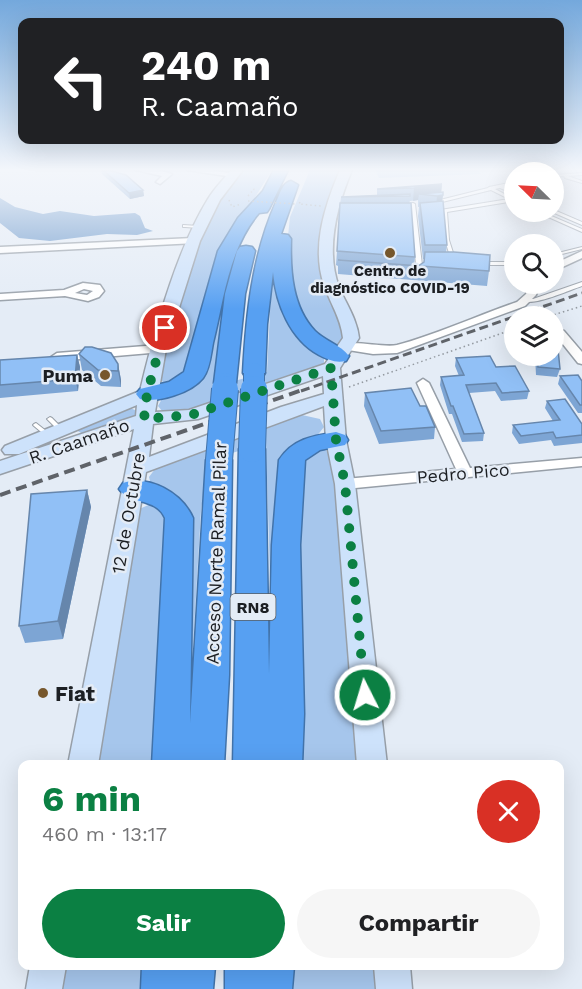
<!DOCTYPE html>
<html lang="es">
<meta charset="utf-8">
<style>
:root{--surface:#fff;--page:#f6f6f6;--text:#202124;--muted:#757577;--accent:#0b8043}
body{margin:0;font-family:"Work Sans",sans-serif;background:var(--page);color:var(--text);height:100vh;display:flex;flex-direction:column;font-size:22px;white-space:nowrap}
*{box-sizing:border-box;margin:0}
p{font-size:20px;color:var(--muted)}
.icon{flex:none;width:33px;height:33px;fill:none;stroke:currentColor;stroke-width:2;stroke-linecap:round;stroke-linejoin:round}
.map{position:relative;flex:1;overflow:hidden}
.details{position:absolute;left:18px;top:760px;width:546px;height:210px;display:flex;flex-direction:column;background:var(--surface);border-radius:12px;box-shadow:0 6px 24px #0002}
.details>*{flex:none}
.banner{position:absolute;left:18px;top:18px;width:546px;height:126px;border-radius:12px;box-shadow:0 6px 24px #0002;background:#202124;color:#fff;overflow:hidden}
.needle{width:39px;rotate:294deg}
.controls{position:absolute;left:504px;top:162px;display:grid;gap:12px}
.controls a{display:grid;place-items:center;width:60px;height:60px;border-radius:50%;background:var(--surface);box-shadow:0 6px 24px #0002;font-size:30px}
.pin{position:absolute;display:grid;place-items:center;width:51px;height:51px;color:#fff;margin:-26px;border:3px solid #fff;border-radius:50%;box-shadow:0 2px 6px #0007}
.me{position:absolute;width:66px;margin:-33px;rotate:355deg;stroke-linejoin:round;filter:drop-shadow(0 0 4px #0008)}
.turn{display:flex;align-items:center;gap:21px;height:126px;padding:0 24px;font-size:27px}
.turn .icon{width:78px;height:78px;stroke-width:2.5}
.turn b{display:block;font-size:42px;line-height:51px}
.round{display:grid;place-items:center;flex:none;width:63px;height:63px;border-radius:32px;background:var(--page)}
.overview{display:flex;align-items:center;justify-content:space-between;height:102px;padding:0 24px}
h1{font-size:36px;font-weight:700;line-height:45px;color:var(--accent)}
.cta{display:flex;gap:12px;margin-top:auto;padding:12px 24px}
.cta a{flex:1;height:69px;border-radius:36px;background:var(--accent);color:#fff;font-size:24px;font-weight:700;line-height:69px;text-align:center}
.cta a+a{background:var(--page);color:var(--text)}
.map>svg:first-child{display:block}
.green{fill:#a6c6ec}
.water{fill:#6795c9}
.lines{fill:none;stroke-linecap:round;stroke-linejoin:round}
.lane-casing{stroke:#979fa8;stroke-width:2}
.street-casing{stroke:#979fa8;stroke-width:3}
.secondary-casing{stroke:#979fa8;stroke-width:3}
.highway-casing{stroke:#4273aa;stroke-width:3}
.path{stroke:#949aa1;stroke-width:1.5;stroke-dasharray:1.5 3;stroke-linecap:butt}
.lane{fill:#fff;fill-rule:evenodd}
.street{fill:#fff;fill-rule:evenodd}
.secondary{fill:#cde2fb;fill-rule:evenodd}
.highway{fill:#57a0f2;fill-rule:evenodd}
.rail-far1{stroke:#5f6369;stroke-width:3;stroke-dasharray:9 4.5;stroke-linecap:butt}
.rail{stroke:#5f6369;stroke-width:4;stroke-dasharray:11 6;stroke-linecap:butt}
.highway-bridge-far1-casing{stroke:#4273aa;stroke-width:22;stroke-linecap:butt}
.highway-bridge-casing{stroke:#4273aa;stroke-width:28;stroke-linecap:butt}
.path-bridge{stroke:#949aa1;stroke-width:1.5;stroke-dasharray:1.5 3;stroke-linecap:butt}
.highway-bridge-far1{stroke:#57a0f2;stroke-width:20}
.highway-bridge{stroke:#57a0f2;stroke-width:26}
.wall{fill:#7da5d4;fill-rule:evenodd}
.shaded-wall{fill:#6686ac}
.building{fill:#91c0f6;stroke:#6686ac;stroke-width:1.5}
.route{stroke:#0b8043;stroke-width:10;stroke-dasharray:0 18}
.poi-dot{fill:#76572c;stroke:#e4ecf6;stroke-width:2}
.labels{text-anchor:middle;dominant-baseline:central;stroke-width:5;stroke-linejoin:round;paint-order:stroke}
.far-poi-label{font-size:15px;font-weight:bold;fill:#1c1f23;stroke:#e4ecf6}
.shield{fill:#e4ecf6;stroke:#585c62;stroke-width:1.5}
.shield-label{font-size:16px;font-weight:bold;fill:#1c1f23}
.poi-label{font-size:18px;font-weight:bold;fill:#1c1f23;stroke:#e4ecf6;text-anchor:end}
.street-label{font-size:18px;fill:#1c1f23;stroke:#e4ecf6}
.near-poi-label{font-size:21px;font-weight:bold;fill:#1c1f23;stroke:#e4ecf6;text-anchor:start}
</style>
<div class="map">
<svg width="582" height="989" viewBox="0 0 582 989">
<rect width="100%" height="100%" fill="#e4ecf6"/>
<path class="green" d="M241,170h31l-23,37 -63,169 -21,8 -5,-5c13,-74 36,-147 81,-209z
M310,170h33l-18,60 21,105 -8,11h-12l-28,-35 -11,-65 3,-29z
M375,170h103l3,4 -102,4z
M277,252l1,34 46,68v9l-4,3 -133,45 -24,1 -5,-6 5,-9 26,-12 35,-91 -11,93 54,-15 4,-79z
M130,408l5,2 2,3 -4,4 -50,17 -7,-4z
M302,415l18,4 4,8 -8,10 -13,6 -32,171 -5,-172 -58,19 -7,50 -15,254 -1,-249 -34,-31 -2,-8 6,-8 11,-6z
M314,448l11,2 8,6 29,309h-67l3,-303z
M153,503l17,5 -12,257h-62l41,-255z
M60,966h89l-2,23h-91z
M289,966h91l3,23h-94z"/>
<path class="water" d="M0,198l15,9 28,7 17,-3 34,5 41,-3 5,3 5,12 8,3 -16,4 -30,-1 -57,7 -31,-3 -19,-15z"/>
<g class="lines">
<g class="lane-casing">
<path id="lane" d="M582,173v2l-14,1 14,5v2l-17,-5 -1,-2 -10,1v-2z
M514,182v2l-10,3 10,5v2l-14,-6 -5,1 19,10v2l-67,11 2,28 7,22 -4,1 -7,-23 -2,-28 -9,1v-2l75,-12 -18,-9 -57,14h-2v-2l56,-14 1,-1z
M413,203l2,1 7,61 -2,10 -3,2 -3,-2 2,-10 -5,-59h-7l-2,-1z
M554,210l28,12v3l-30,-13z
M537,212h5l40,17v3z
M183,225l16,1 2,1 -2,1 -14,-1h-2z
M582,247v2l-28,7v-2z
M480,262h34v3h-36v-2z
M582,282v4c-15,5 -47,20 -61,15l3,-2h9z
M50,417l2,1 12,12 -1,1h-4l-12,-12z
M36,423l14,11 1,1 -1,1h-4l-12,-10 -1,-1 1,-1z"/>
</g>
<g class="street-casing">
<path id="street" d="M136,170h22l14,4 -12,10 -4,-2 6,-6z
M187,170h25l25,5 -4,2z
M193,238l3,1v4l-196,10v-6z
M582,251v7l-28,13v-7z
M83,283l17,2 4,6 -5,6 -11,4 -23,-5 -65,4v-6l64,-4zM84,289l9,2 -6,4 -12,-2z
M530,284h10l-4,11 -11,11 -128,47 -24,1 -25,-4 -6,-4c8,-7 41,2 55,-1 38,-10 82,-30 120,-43l9,-8z
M560,330l4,1 18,21v12l-4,-1 -24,-30z
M158,345l4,1v6l-105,9 -6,-4 6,-4z
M423,379l6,4 41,85 112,-10v8l-237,23 -5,-2 -2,-3 7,-5 111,-10 -39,-86z"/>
</g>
<g class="secondary-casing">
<path id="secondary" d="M231,170h12l-23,30 -20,41 -34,108 -11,63 34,-2 136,-46 18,-26c-2,-20 -13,-35 -19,-53 -13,-38 1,-80 16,-115h12c-15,36 -27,79 -13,117 7,17 18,32 20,51l-19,30 6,72 9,44 32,281h-30l-22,-281 -9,-44 -2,-34 -178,66 -48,293h-30l66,-336 -134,45v-13l136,-45 1,-11 -118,49h-14l-3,-4 3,-4 135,-55c14,-59 36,-140 68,-192 6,-10 15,-19 23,-29zM323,376l1,18 -43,13 -132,50 4,-33 45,-5z
M30,966h36l-4,23h-36z
M374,966h36l2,23h-36z"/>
</g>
<g class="highway-casing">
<path id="highway" d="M274,170h14l-19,39 -2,3 -8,1c-30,35 -35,86 -46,130 -2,10 -3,26 -10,35 -12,15 -45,25 -63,21l-4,-5 4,-5 29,-7 15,-10 34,-121 20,-33 25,-27z
M291,181l7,4 -17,49 7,1 3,4c-1,31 1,68 24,92 10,10 26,14 34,25l-3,5c-11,2 -17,-1 -27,-6 -29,-16 -43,-51 -46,-83l-6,52 -2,49 -3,5 -8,2 -8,-2 -3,-5c3,-58 9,-117 33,-171 4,-8 6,-19 15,-21z
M246,246l6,1 3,4 -10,43 -9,89 -3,5 -8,2 -8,-2 -3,-5 11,-89 12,-43 3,-4z
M336,432l9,3 3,5 -3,5 -25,5 -15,10 -5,85 4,169 -2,51h-69l6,-316 4,-5 9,-3 9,3 4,5 4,225 3,-129 7,-85c14,-21 33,-24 57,-28z
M219,452l9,2 4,6 -3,215 -5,90h-72l13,-247c-9,-21 -36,-13 -46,-29l4,-6c27,-8 59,10 70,35l-3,205 16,-263 4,-6z
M142,966h73l-2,23h-72z
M225,966h69l-2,23h-67z"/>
</g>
<path class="path" d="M248,196l6,-7 -1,2
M229,200l3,7 9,-3
M300,202l-1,2 22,2
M550,316l32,-10
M349,387l165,-58"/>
<use href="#lane" class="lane"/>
<use href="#street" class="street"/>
<use href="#secondary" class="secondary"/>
<use href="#highway" class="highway"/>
<path class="rail-far1" d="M301,391l281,-98"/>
<path class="rail" d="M0,495l305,-106"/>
<g class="highway-bridge-far1-casing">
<path id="highway-bridge-far1" d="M224,391l1,-8
M254,391v-18"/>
</g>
<g class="highway-bridge-casing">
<path id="highway-bridge" d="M252,449l2,-60
M219,460l6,-71"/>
</g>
<path class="path-bridge" d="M248,201l48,3"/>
<use href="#highway-bridge-far1" class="highway-bridge-far1"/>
<use href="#highway-bridge" class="highway-bridge"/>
</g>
<path class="wall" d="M101,170h7l35,20 1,6 -14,3 -28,-25z
M442,184l-1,8 2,3 -1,6 5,44 -1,7 43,19 -2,15 -149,-12v-8l-2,-1 1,-14 4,-54 36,-2v-6zM418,200v7h1l-1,9 5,43h1v3l-6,4 -4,-1 1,-8 -6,-54 1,-2z
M79,354l39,10 3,16v7l-20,-1 -19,-16z
M77,355l3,12 -2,24 -78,7v-38z
M535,356h19l6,13 -3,8 -21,-2z
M456,358l40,9 33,24 -2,8 -26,2 -6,-10 -26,2 15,40 -1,8 -21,1 -10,-28h-3l-9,-29 1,-8 18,-1 -4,-10z
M560,376l22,5v32h-4l-20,-29z
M365,393l55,13 15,21 -1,12 -55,5 -15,-38z
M547,401l35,23v19l-28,3 -3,-6 -32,4 -7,-11 1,-8 40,-4 -8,-13z
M87,490l4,17 -28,132 -38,4 -6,-17z"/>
<path class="shaded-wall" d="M442,184l-1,11h2l-2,13 -5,1 1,-13 -18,-2 -1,6 -5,1 1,-13z
M143,190l1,6 -14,3 -1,-6z
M77,355l3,12 -2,24 -3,-12z
M118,364l3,16v7l-3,-16z
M87,490l4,17 -28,132 -5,-18z"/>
<path class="building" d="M103,170h5l18,5 17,15 -14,3z
M442,184l-28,4 -37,1z
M443,192v3l-6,1 -18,-2z
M410,194v2l-69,1z
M443,201l4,44h-22l-5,-42z
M340,203h71l4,54 -78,-6z
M425,252h29l36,3 -1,16 -151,-11 80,6 6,-4z
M554,336l3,3 3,30 -22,-2 -1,-11h17z
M85,347h7l19,6 7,11v7l-20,-1 -19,-16z
M77,355l-2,24 -75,6v-25z
M490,356l6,11 19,-1 14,25 -27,2 -6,-10 -30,2 18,48 -20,1 -11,-28h-2l-10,-29 23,-2 -8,-17z
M578,375l4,6v24h-2l-20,-29z
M411,388l9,18h6l9,21 -54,4 -16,-38z
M565,399l17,25v11l-26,3 -3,-6 -32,4 -8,-11 47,-5 -13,-19z
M87,490l-29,131 -39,5 12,-132z"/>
<linearGradient id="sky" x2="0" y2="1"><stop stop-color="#74a8dc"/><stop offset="0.55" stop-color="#f3f6fb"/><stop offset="1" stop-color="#f3f6fb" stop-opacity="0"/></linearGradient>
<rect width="582" height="309" fill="url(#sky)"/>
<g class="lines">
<path class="route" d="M165,328l-18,66 -3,25 47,-4 140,-47 5,72 9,44 20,211"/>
</g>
<g class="poi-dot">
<circle cx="390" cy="253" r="6"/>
<circle cx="105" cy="375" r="6"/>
<circle cx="43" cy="693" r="6"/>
</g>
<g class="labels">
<g class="far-poi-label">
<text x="390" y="271">Centro de<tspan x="390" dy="17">diagnóstico COVID-19</tspan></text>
</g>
<rect class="shield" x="230.5" y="594" width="45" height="26" rx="4.5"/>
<g class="shield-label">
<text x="253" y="607">RN8</text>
</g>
<g class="poi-label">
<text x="93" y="375">Puma</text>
</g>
<g class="street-label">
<text transform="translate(79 441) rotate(-19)">R. Caamaño</text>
<text transform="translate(463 473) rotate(-5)">Pedro Pico</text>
<text transform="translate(128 513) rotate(-80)">12 de Octubre</text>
<text transform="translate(216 553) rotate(-88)">Acceso Norte Ramal Pilar</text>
</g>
<g class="near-poi-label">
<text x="55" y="693">Fiat</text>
</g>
</g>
</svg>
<div class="controls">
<a><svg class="needle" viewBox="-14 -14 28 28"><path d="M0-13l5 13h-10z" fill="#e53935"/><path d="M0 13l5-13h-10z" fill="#757577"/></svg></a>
<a><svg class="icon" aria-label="search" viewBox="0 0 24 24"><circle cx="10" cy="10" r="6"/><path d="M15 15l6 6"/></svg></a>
<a><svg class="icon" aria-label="layers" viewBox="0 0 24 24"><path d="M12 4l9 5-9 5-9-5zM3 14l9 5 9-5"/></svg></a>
</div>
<div class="pin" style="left:165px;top:328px;background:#d93025"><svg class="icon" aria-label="arrive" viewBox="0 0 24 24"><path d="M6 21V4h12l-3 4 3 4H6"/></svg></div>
<svg class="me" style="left:365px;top:695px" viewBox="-20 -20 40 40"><circle r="17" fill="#0b8043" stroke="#fff" stroke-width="3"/><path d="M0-11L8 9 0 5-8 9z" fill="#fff"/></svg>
<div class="banner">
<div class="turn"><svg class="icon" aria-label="left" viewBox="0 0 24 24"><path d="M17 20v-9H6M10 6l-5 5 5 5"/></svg><div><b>240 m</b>R. Caamaño</div></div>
</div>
<section class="details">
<div class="overview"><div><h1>6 min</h1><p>460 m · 13:17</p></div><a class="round" style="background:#d93025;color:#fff"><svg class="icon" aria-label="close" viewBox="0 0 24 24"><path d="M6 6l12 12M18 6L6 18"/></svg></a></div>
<div class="cta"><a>Salir</a><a>Compartir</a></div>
</section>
</div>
